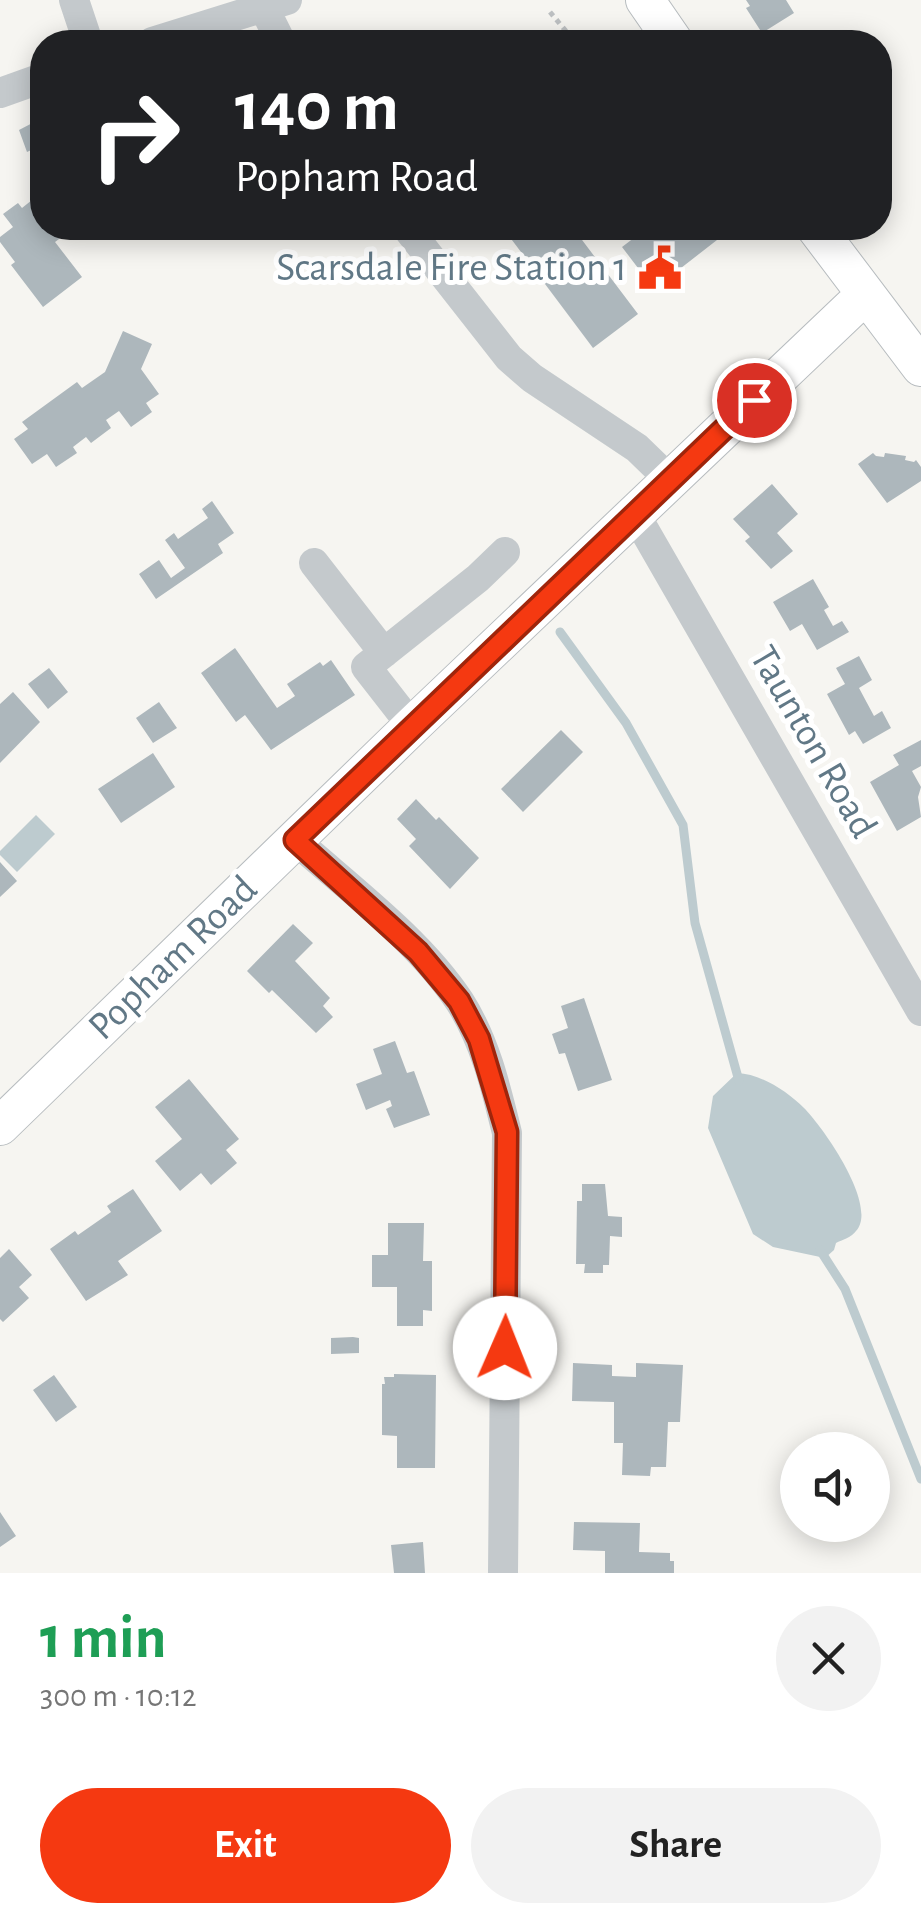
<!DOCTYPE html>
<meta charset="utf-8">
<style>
:root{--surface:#fff;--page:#f2f2f2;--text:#222;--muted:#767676;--accent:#f53911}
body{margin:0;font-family:"Alegreya Sans",sans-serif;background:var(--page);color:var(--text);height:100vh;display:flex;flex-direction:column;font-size:38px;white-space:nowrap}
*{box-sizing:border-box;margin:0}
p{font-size:32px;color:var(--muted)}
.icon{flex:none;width:55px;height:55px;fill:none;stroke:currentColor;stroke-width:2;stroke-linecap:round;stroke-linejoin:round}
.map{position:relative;height:1573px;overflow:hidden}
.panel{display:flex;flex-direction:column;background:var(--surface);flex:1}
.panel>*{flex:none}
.banner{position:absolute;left:30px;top:30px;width:862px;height:210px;border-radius:40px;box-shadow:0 5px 25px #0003;background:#202124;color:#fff;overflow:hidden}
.buttons{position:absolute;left:780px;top:1432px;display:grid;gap:20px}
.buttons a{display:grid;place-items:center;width:110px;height:110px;border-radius:50%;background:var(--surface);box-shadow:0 5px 25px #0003;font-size:50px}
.pin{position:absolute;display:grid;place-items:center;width:85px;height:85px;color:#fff;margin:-42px;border:5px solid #fff;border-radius:50%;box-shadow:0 2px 10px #0007}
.me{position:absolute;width:110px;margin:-55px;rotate:1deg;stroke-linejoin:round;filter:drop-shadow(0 0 8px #0008)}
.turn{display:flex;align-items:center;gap:35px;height:210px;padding:0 40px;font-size:45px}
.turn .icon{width:130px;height:130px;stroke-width:2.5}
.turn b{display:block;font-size:70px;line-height:85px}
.round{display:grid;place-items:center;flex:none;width:105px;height:105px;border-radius:52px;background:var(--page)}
.summary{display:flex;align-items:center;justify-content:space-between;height:170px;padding:0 40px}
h1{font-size:60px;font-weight:700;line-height:75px;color:#1e9e55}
.cta{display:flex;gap:20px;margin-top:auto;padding:20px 40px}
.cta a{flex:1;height:115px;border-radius:60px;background:var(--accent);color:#fff;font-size:40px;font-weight:700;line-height:115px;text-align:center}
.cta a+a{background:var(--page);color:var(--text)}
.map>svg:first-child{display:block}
.water{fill:#bdcbcf}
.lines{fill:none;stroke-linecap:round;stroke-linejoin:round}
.stream{stroke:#bdcbcf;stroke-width:9}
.building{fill:#adb7bc}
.major-casing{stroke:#b7bcbf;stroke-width:40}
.path{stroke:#bdc0c2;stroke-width:5;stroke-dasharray:5 5;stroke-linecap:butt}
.minor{stroke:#c4c9cc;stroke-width:30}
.major{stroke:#fff;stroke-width:38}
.route-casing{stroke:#9f250b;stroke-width:25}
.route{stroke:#f53911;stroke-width:18}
.labels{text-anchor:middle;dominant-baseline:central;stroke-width:10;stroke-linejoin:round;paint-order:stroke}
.poi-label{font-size:40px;fill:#617886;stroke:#fff;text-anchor:end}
.street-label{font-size:40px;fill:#617886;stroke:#fff}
</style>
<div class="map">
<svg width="921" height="1573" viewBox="0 0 921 1573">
<rect width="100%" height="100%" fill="#f6f5f1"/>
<path class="water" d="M36,815l19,19 -38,38 -17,-17v-4z
M737,1073c24,1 50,18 67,35 19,19 75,98 52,123 -4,6 -14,9 -20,12l-2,7 -9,8 -52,-11 -20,-13 -45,-106 5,-32z"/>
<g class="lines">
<path class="stream" d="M560,632l66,91 57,102 12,98 44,158
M820,1250l25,39 76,190"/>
</g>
<path class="building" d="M746,0h40l8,13 -32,20 -16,-25 4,-2z
M42,118v27l-15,7 -8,-22z
M42,192v36h32l-19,14 27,35 -39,30 -32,-42 4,-3 -15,-20v-5l13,-10 -10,-13 15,-11 4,5z
M503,228h70l65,86 -45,34z
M647,228h60l10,12 -63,49 -32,-42z
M123,331l29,13 -11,25 18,25 -13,9 6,9 -21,15 -12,-16 -13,9 5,8 -20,15 -5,-6 -13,10 4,6 -21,14 -9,-13 -15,10 -18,-25 14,-10 -6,-7 55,-40 5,6 23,-16z
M873,453l3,3 8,1 1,-4 21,3 -1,4 9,2 2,-2 5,7v14l-34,22 -29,-39z
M772,484l26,30 -21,19 16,18 -22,18 -26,-28 5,-4 -17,-18z
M212,501l22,32 -16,11 5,9 -67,46 -17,-25 20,-14 12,18 14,-10 -20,-28 9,-7 4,6 30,-21 -6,-9z
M813,579l16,28 -5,3 9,16 9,-5 7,11 -32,18 -15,-26 -12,7 -17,-29z
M235,648l42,60 18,-12 -8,-12 33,-22 3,4 8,-6 24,35 -84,55 -26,-35 -9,7 -35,-49z
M859,656l13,24 -13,8 15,28 8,-5 9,17 -28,16 -8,-13 -6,4 -22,-41 18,-10 -9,-16z
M49,668l19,24 -20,17 -20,-25z
M13,692l27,30 -40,41v-59z
M159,702l18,26 -24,15 -17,-25z
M561,730l22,22 -60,60 -22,-23z
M921,740v26l-9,5 9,16 -3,10 3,20 -24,14 -27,-49 29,-17 -6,-10z
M153,753l22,34 -54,36 -23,-34z
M416,799l20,21 3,-3 40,41 -29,31 -41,-43 7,-7 -19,-20z
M0,862l17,19 -17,16z
M293,924l20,19 -18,18 35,37 -7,8 10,11 -17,16 -44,-43 -3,3 -22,-22z
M584,998l28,82 -34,11 -13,-38 -6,1 -7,-20 16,-6 -7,-22z
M395,1041l12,32 7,-2 16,44 -36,13 -8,-19 6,-3 -2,-6 -24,10 -10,-26 26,-10 -9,-25z
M189,1079l50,60 -13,11 11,13 -26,22 -10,-12 -21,18 -25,-30 27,-22 -27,-32z
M582,1184h23l3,32 14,1v20l-12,-1 -1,29h-6v8h-19l1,-9h-9l1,-63h5z
M133,1189l29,42 -44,30 10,14 -42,26 -36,-52 25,-18 3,4 33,-23 -4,-6z
M388,1223h36l-1,38h9v50l-9,-1v16h-26v-39h-25v-32h16z
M9,1249l23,26 -13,12 10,11 -26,24 -3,-3v-61z
M353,1337l6,1v15l-28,1v-16z
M573,1363l39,2v11l24,1v-14l47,2 -3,57h-12l-2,45h-15l-1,9 -28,-1 1,-32h-9v-41l-42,-1z
M394,1374l42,1 -1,93h-38v-32l-15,-1v-51h3l-1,-7h10z
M54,1375l23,32 -21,15 -23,-32z
M0,1512l16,24 -16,11z
M574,1522l66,1 -1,29 31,1v8h4v12h-69v-22l-32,-1z
M423,1542l2,31h-31l-3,-28z"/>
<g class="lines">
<g class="major-casing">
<path id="major" d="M645,0l29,42
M816,228l105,139
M0,1126l412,-400 454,-432"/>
</g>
<path class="path" d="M550,12l25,30"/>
<path class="minor" d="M74,0l14,42
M264,8l17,34
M152,42l135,-42
M0,93l42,-15
M407,228l102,130 23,20 105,70 33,32
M635,514l286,497
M314,563l70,90
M412,726l-46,-59 112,-89 27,-26
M295,840c54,48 125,101 165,162 25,39 36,86 47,131l-4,440"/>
<use href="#major" class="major"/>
</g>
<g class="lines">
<g class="route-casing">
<path id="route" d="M505,1348l2,-216 -28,-93 -20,-38 -41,-49 -123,-112 459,-440"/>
</g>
<use href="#route" class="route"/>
</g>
<defs>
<g id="civic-bare" transform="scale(3.45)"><path d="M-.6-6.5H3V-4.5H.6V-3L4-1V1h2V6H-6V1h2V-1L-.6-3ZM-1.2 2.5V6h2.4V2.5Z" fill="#f53911" stroke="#fff" stroke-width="2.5" paint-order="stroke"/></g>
</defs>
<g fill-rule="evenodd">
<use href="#civic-bare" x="660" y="268"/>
</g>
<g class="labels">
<g class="poi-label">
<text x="627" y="268">Scarsdale Fire Station 1</text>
</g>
<g class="street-label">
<text transform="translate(813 742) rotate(60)">Taunton Road</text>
<text transform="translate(173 958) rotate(-44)">Popham Road</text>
</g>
</g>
</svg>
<div class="buttons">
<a><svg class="icon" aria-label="sound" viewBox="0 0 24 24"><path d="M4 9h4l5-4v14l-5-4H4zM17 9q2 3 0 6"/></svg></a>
</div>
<div class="pin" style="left:754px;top:400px;background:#d93025"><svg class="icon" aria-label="arrive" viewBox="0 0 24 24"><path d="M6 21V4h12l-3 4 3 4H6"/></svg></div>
<svg class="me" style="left:505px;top:1348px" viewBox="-20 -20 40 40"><circle r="19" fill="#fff"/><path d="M0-13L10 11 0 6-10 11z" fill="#f53911"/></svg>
<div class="banner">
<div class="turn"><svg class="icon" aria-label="right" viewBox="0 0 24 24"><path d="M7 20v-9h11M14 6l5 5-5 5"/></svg><div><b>140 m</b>Popham Road</div></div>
</div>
</div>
<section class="panel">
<div class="summary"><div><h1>1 min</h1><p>300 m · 10:12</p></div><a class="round"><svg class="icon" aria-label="close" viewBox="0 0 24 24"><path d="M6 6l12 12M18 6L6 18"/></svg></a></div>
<div class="cta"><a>Exit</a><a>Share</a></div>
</section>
